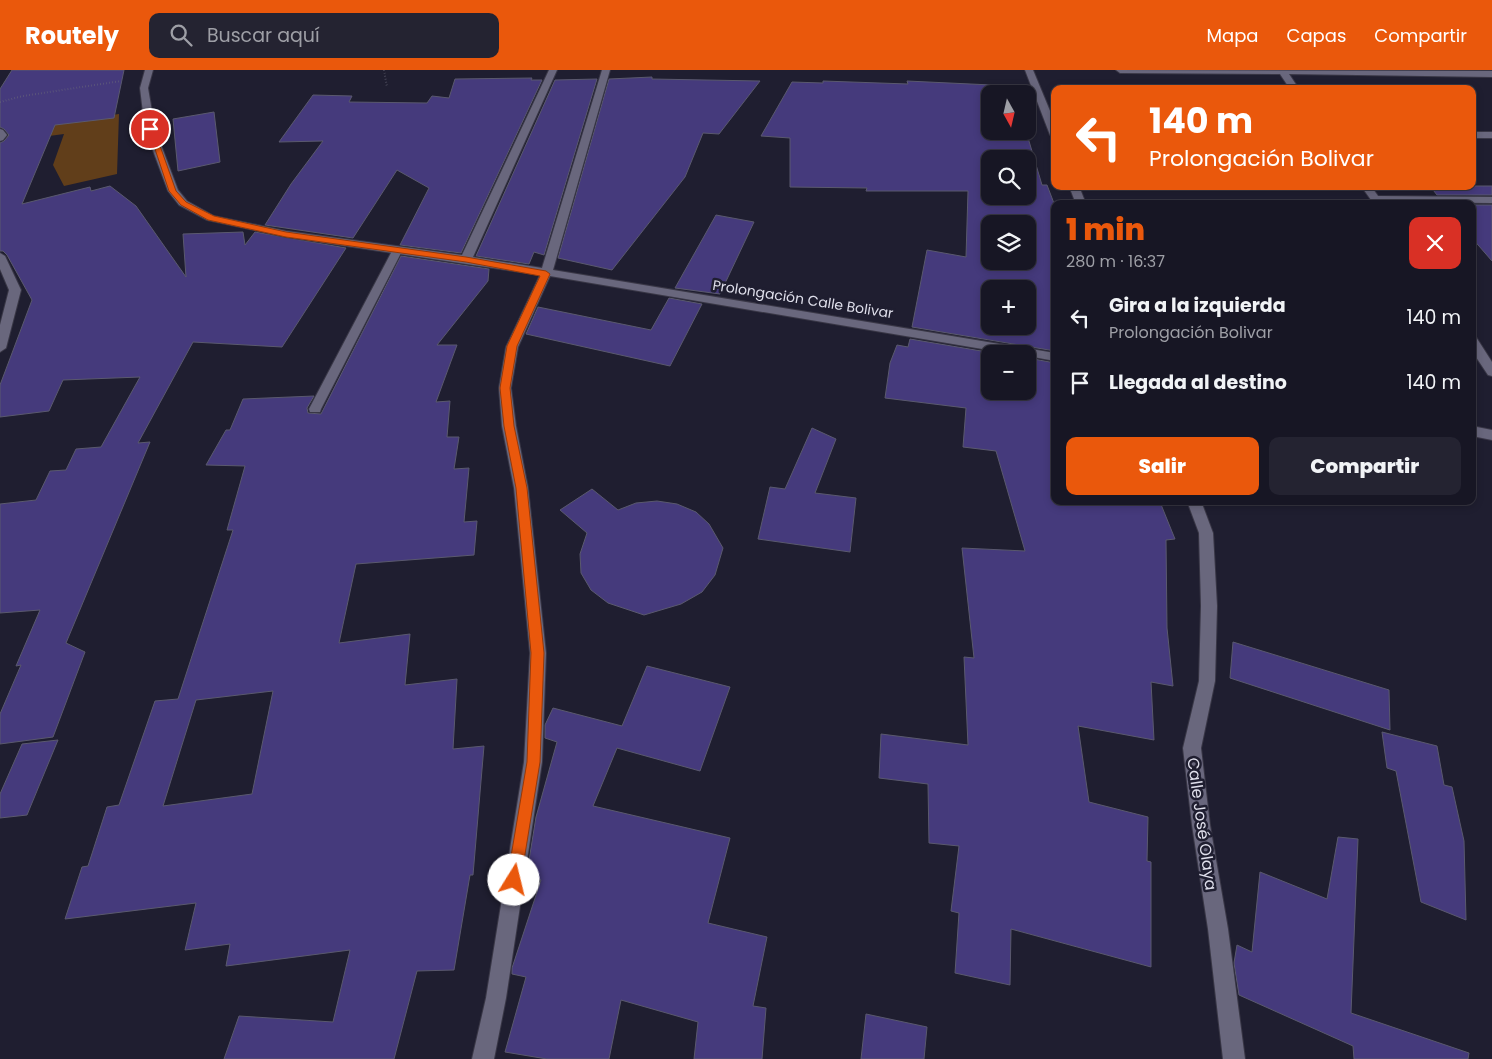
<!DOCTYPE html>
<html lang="es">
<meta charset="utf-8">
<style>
:root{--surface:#171624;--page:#242331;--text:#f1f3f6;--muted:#9e9fa6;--line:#363541;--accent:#ea580c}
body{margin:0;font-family:Poppins,sans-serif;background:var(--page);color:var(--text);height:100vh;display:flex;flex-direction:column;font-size:19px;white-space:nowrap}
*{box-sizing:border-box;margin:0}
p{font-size:16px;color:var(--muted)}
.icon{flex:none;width:28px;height:28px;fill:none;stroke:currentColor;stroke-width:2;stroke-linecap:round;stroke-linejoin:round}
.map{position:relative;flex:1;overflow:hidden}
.drawer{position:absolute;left:1051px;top:130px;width:425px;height:305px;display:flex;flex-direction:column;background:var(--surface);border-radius:10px;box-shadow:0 2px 8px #0003,0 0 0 1px var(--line)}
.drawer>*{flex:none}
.hud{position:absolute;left:1051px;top:15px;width:425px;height:105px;border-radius:10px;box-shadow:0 2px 8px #0003,0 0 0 1px var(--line);background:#ea580c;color:#fff;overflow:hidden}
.needle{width:32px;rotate:172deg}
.fabs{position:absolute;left:981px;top:15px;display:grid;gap:10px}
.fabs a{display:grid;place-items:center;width:55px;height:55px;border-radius:10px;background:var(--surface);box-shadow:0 2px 8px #0003,0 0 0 1px var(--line);font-size:25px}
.pin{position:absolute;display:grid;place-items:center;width:42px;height:42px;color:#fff;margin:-21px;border:2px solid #fff;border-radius:50%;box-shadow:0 1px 5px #0007}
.me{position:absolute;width:55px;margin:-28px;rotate:9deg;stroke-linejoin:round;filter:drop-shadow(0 0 4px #0008)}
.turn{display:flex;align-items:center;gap:18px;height:105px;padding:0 15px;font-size:22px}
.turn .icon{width:65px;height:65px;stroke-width:2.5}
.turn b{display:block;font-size:35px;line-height:42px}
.round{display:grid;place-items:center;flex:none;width:52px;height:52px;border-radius:10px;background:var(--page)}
.head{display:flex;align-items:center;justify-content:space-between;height:85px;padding:0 15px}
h1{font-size:30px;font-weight:800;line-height:38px;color:var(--accent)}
.cta{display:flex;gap:10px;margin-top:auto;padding:10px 15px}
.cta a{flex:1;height:58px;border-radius:10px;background:var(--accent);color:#fff;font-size:20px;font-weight:800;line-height:58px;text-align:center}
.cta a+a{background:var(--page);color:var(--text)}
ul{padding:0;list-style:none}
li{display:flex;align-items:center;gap:15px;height:65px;padding:0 15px}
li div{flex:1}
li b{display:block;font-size:19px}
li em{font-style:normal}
header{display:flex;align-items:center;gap:30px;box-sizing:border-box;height:70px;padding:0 25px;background:var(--accent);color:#fff}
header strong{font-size:24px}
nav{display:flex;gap:28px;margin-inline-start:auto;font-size:18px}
.search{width:350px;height:45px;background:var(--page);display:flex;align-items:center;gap:12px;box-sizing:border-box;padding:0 18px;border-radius:10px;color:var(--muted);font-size:19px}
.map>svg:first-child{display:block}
.green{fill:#613e1a}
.building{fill:#453a7c;stroke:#5a596e;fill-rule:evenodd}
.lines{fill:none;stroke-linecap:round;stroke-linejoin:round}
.service-casing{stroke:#393746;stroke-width:2}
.minor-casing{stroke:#393746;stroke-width:2}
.path{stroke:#6a6979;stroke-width:2;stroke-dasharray:0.5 2.5;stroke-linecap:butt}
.service{fill:#69677d;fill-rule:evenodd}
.minor{fill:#69677d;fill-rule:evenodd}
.route{fill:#ea580c;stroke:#983908}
.labels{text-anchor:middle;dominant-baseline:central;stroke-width:5;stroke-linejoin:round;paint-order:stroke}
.far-street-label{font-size:14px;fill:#dfdfeb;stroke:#1f1e30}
.street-label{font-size:16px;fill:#dfdfeb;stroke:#1f1e30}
</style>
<header>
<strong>Routely</strong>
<div class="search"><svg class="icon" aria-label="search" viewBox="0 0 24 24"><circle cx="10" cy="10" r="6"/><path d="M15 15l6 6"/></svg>Buscar aquí</div>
<nav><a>Mapa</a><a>Capas</a><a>Compartir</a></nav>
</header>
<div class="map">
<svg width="1492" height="989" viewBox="0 0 1492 989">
<rect width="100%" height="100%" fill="#1f1e30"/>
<path class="green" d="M119,44l-2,60 -53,12 -11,-21 11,-31 -60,8 8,-13z"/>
<path class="building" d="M12,0h112l-10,48 -59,7 -33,79 68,-17 1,4 19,-5 26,20 50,71 -3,-43 60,-2 2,13 10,-13 91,16 -64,99 -89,-5 -55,101 12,-1 -84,201 19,9 -32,85 -53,7v-30l21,-49 -5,1 24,-56 -40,3v-109l36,-4 14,-29 16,-1 10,-21 25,-2 39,-70 -77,3 -14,31 -49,6v-32l32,-85 -25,-45 -4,-4h-3v-108l4,-2 5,-6 -5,-6 -4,-2v-38z
M652,7v2l108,2 -41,53 -16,-1 -18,44 -73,93 -54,-12 51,-179z
M532,8l-1,2h11l-81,173 -61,-8 29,-57 -32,-18 -44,68 -88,-13 26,-41 32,-43 -44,1 34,-47 39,1 -3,6 78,1 5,-7 17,2 6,-19z
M597,9l-53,176 -10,-3 -5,12 -53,-8 79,-176z
M823,11l85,3 -1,-3 106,5 2,8h-25v37h36l16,54h5l8,21v145l-143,-24 15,-77 39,7 2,-66h-102l1,-3 -77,-1v-49l-29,-2 31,-54 31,1zM990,89h38v37h-38zM990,154h38v37h-38zM990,219h38v37h-38z
M214,42l6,50 -42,9 -5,-52z
M1430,116h62v9h-55z
M1472,135h20v56l-20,-23z
M716,145l38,7 -34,72 -45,-6z
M401,186l88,13 -1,12 -51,64h20l-21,57 14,-1 -3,36h12l-5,32 15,-1 -5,54 13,-1 -3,34 -118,9 -17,79 71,-9 -5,51 52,-6 -4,70 31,-3 -11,129h-3l-16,95 -37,1 -23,88h-170l15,-43 94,6 17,-72 -124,16 4,-22 -45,6 11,-47 -131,16 17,-52 6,-1 19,-59 12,-2 36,-104 23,-2 55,-169h-6l18,-64 -39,-1 20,-35h4l13,-31 71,-3 -7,12 1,5 13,1zM273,621l-21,103 -89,12 33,-106z
M669,228l33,6 -32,62 -144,-32 12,-27 113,23z
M910,269l89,15h-9v37h38v-33l27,5v138h8l1,3 96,-2 15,37 -9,1 1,88 6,58 -22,-4 3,58 -76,-14 11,76 59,15 -1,44 4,1v105l-140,-38 -1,56 -55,-12 4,-60 -8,-2 8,-65 -30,-3 -1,-59 -49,-6 2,-44 87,11 -4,-88 10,1 -12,-110 63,3 -29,-100 -33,-4 3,-39 -81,-10 5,-35 7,-18 11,2z
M812,358l24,11 -21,54 41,5 -6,54 -92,-13 12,-52 15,2z
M592,419l26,21 18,-7 21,-2 20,3 19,8 13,12 14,24 -8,27 -13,17 -21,12 -37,11 -36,-12 -17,-13 -10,-17 -1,-19 7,-21 -27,-23z
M1233,572l156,48 1,40 -160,-52z
M647,596l83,21 -30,84 -83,-23 -24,58 137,32 -22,85 59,14 -14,69 13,2 -4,51h-68l4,-37 -77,-22 -12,59h-62l-42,-7 21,-75 -14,-3v-6l29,-88 -15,-1 10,-62 21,-75 -12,-4v-13l8,-17 69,18z
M1382,662l55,14 7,39 8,2 12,54 2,79 -45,-18 -25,-131 -9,-3z
M58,670l-31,75 -27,3v-24l22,-50z
M1338,767l20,2 -7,174 118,40 -1,6h-114l-1,-13 -114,-51 -5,-32 3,-18 15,7 8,-80 67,27z
M866,944l61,13 -3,32h-63z"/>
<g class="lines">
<g class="service-casing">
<path id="service" d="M1472,62h20v6h-20z
M397,178l5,3 -81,158 -1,3h-10l-1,-3 83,-158z"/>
</g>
<g class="minor-casing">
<path id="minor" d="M145,0h8l-5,18 7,41 23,61 9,11 27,15 72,15 176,24 87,-185h8l-84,187 69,11 60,-198h8l-57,200 502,83v8l-27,-5v-2h-16l-462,-78 -32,71 -7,41 5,38 12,62 18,165 -4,109 -36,236 -12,61h-22l14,-61 38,-236 6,-109 -16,-165 -12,-62 -3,-38 7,-41 34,-72 -254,-38 -79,-17 -28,-15 -11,-14 -23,-62 -5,-41z
M1025,0h8l22,53v15l-5,-3z
M1116,0l376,1v6l-203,-3 10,15h-9l-10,-15 -160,-1z
M0,59l3,1 4,5 -4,5 -3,1z
M1069,116h10l7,18h-10z
M1361,116h10l7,10 114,1v6l-109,-1 1,2h-10z
M0,183l5,3 16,34 -15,58 -6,4v-27l9,-35 -9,-21z
M1472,266l4,1 16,25v14l-4,-1 -16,-24z
M1472,356l20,4v10l-20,-4z
M1187,431h14l12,32 4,73 -2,75 -14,67 9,77 18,104 17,130h-22l-15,-130 -16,-104 -9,-77 16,-67 2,-75 -2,-73z"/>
</g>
<path class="path" d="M384,0l3,17
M0,32l23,-6 98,-15"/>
<use href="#service" class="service"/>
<use href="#minor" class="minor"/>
</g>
<path class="route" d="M148,58l6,1 22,62 10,11 28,14 72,16 180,25 80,14 4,3 -33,72 -7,42 4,38 13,62 17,165 -4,109 -20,123 -6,2 -5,-2 -2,-5 20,-118 4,-109 -15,-165 -12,-62 -4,-38 7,-42 33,-70 -74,-14 -180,-25 -78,-17 -27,-15 -12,-14z"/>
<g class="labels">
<g class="far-street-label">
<text transform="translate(803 229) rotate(9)">Prolongación Calle Bolivar</text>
</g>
<g class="street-label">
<text transform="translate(1202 754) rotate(82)">Calle José Olaya</text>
</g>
</g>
</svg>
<div class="fabs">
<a><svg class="needle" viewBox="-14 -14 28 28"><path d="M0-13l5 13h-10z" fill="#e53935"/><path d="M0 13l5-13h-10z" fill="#9e9fa6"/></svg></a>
<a><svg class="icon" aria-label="search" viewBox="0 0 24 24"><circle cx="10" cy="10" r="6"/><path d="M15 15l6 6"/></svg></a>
<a><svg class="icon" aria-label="layers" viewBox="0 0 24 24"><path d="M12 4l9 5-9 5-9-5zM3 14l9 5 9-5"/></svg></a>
<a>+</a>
<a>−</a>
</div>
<div class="pin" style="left:150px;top:59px;background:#d93025"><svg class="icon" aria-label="arrive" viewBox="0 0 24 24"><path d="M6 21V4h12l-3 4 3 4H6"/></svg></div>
<svg class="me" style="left:514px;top:810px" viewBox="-20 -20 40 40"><circle r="19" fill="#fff"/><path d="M0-13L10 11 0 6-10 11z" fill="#ea580c"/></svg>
<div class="hud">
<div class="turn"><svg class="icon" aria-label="left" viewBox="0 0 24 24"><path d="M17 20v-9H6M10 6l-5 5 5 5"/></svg><div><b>140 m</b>Prolongación Bolivar</div></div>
</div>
<section class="drawer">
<div class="head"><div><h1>1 min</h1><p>280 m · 16:37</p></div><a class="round" style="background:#d93025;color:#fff"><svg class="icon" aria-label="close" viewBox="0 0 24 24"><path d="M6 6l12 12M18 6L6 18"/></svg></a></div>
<ul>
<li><svg class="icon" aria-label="left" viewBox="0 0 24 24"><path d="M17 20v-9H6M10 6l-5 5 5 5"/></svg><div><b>Gira a la izquierda</b><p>Prolongación Bolivar</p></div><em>140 m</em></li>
<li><svg class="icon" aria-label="arrive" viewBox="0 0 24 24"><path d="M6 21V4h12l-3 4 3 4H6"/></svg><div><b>Llegada al destino</b></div><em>140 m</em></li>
</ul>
<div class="cta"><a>Salir</a><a>Compartir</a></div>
</section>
</div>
